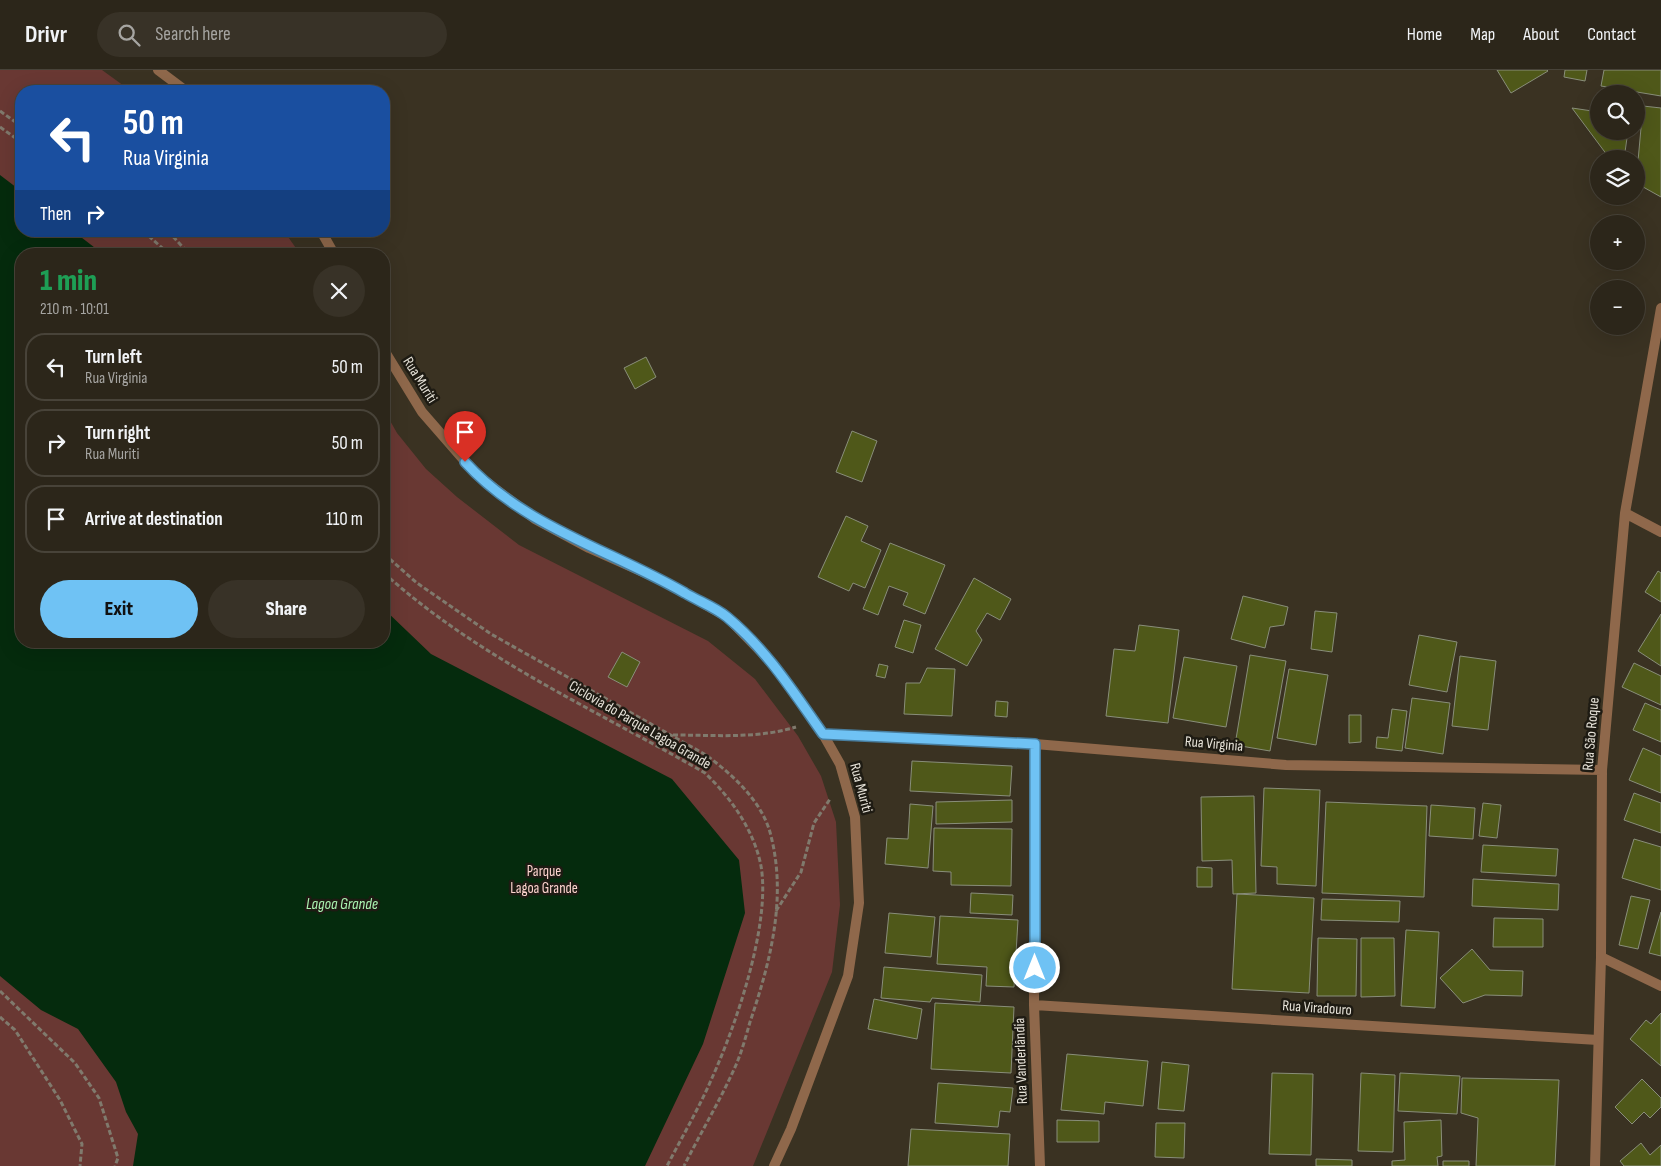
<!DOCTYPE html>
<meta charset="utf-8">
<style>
:root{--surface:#2c261a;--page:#383227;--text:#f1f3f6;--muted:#a6a5a2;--line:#484339;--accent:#6fc2f4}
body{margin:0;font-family:"Sofia Sans Condensed",sans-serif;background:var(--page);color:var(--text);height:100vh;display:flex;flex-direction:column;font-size:19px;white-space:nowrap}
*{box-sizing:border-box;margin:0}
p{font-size:16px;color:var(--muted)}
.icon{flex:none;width:28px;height:28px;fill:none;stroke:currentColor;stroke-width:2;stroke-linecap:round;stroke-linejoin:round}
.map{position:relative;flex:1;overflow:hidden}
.details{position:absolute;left:15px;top:178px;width:375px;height:400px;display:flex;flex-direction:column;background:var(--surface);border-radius:20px;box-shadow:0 5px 20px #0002,0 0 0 1px var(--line)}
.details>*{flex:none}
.banner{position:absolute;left:15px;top:15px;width:375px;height:152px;border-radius:20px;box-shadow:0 5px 20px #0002,0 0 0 1px var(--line);background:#1a4fa0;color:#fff;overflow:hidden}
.buttons{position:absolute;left:1590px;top:15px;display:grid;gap:10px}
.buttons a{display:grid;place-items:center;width:55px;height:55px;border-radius:50%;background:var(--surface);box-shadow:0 5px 20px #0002,0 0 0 1px var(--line);font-size:25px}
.pin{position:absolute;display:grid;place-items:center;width:42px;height:42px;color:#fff;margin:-51px -21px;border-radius:50% 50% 50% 0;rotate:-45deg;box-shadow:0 0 5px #0007}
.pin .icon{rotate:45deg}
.me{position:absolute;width:55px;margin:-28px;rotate:0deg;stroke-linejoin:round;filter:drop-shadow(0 0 4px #0008)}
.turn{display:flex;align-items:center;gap:18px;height:105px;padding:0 25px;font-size:22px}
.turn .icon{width:65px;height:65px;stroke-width:2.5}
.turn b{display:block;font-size:35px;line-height:42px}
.then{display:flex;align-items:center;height:48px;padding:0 25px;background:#0003;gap:10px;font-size:19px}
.round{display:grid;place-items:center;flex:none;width:52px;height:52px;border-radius:26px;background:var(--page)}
.summary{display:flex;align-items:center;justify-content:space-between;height:85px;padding:0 25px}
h1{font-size:30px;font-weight:800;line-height:38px;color:#1e9e55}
.cta{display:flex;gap:10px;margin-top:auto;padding:10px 25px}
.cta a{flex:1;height:58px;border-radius:30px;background:var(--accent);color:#111;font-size:20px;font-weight:800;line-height:58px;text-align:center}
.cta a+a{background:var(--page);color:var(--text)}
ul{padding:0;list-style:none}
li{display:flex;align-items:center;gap:15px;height:68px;margin:0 10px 8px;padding:0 15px;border:2px solid var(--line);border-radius:20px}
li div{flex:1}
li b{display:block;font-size:19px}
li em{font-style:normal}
header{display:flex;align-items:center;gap:30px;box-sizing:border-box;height:70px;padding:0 25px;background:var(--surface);border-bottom:1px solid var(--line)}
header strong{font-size:24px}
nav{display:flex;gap:28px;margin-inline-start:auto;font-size:18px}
.search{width:350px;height:45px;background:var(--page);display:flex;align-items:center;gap:12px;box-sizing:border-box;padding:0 18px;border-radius:28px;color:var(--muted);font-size:19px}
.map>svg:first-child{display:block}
.green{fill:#693833}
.water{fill:#052b0d}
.building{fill:#4f5819;stroke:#898e7a}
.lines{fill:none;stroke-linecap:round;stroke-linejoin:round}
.path{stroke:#807a6d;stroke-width:3;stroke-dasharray:5 2.5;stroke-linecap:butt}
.street{stroke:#8f684b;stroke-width:10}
.route-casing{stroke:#487e9f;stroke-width:12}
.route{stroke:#6fc2f4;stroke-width:9}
.labels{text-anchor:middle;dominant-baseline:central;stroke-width:5;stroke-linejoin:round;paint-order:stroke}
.street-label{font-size:15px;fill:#e7e3d9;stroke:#1e1b13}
.park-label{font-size:15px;fill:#fcd4ce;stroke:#1e1b13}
.water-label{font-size:16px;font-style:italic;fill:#abf4b2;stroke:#1e1b13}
</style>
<header>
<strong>Drivr</strong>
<div class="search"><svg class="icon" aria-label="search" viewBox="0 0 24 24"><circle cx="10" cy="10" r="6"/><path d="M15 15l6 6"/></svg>Search here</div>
<nav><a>Home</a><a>Map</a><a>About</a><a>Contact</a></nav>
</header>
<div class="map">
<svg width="1661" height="1096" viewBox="0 0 1661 1096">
<rect width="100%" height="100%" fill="#3a3222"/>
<path class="green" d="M0,0h102l29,21h-110v140h263l16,23h-279v387h363v-231l13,23 29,36 31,28 62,48 189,96 47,38 43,57 23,40 15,46 4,83 -8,67 -79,194h-753z"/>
<path class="water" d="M0,105l21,16v40h52l30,23h-82v387h363v-32l47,45 241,125 67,81 6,53 -42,131 -58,122h-512l5,-32 -12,-22 -10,-30 -38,-53 -37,-19 -41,-34z"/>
<path class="building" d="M1497,0h50l1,1 -37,22z
M1565,0h22l-2,11 -21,-4z
M1604,0h57v26l-60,-10z
M1643,36l18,2v89l-25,-14z
M1572,38l27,4v19h29l-4,28h-14z
M646,287l10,20 -21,12 -11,-21z
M852,361l25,10 -15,41 -26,-10z
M846,446l22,10 -7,15 20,9 -16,38 -12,-5 -4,8 -31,-14z
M890,473l55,22 -20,49 -22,-9 5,-12 -19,-7 -11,29 -15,-6z
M1658,501l3,2v29l-16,-10z
M974,508l37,21 -11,21 -13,-7 -11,18 6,9 -15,26 -32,-17z
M1243,526l45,11 -4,18 -14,2 -5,21 -34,-9z
M1315,541l22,2 -5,39 -21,-3z
M1661,544v52l-23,-15z
M904,550l17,5 -8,28 -18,-6z
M1139,555l40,5 -11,93 -62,-7 8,-67 21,2z
M1419,565l38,7 -10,50 -38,-7z
M622,582l18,10 -13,25 -19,-10z
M1250,585l36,6 -16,90 -35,-6z
M1460,586l36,5 -8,69 -36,-4z
M1184,587l53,9 -11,61 -53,-9z
M1634,593l27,13v29l-39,-18z
M879,594l9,2 -3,12 -9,-2z
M927,598l28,1 -3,47 -48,-2 2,-31h14z
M1289,599l39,6 -12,70 -39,-7z
M1412,628l38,5 -7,51 -38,-6z
M996,631l12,1 -1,15 -12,-1z
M1645,633l16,7v32l-28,-12z
M1392,639l15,2 -5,40 -26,-3 1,-11 11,1z
M1349,645h12v27l-12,1z
M1643,678l18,8v37l-32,-13z
M912,691l100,5 -2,30 -100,-5z
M1264,718l56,2 -4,96 -39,-2v-17l-16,-1z
M1634,723l27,10v30l-37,-13z
M1254,726l2,97 -23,1 -1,-34 -30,1 -1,-64z
M1012,730v22l-76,2v-22z
M1326,732l101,4 -3,91 -102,-4z
M1483,733l18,2 -4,33 -18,-2z
M910,734l23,2 -5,62 -43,-4 2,-26 21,1z
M1431,735l44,3 -2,31 -44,-3z
M934,758l78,1 -1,57 -60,-1v-13l-18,-1z
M1634,769l27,8v43l-39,-12z
M1483,775l75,4 -2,27 -75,-4z
M1197,797l15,1v19h-15z
M1473,809l86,5 -1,26 -86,-4z
M971,823l42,2 -1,20 -42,-2z
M1237,824l77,4 -5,95 -77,-4z
M1631,826l19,4 -12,49 -19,-4z
M1322,829l78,2 -1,21 -78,-2z
M1661,842v44l-12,-3z
M889,843l46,4 -4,40 -46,-4z
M940,846l78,4 -4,67 -28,-1 1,-19 -50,-3z
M1494,848l49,1v28h-50z
M1406,860l33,2 -4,76 -34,-2z
M1318,868l39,1 -1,57h-39z
M1361,868h33l1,58 -34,1z
M1472,879l18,21 33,1 -1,25 -37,-1 -22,8 -23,-25z
M884,897l98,8 -2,27 -48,-4 -2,4 -49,-4z
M874,929l48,10 -5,30 -49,-10z
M935,933l79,4 -3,66 -80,-4z
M1661,943v53l-31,-27 16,-19 5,4z
M1067,984l81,7 -5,45 -38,-4 -1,12 -43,-4z
M1162,992l27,3 -5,46 -26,-2z
M1272,1003l41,1 -2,81 -42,-1z
M1361,1003l34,2 -2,77 -35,-1z
M1400,1003l60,3 -3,38 -59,-3z
M1462,1008l97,2 -4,86h-79l2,-48 -17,-5z
M1642,1009l19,19v9l-11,11 -6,-6 -12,12 -17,-17z
M938,1013l75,5 -3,24 -10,-1 -2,16 -63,-4z
M1057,1050l42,1v21h-42z
M1441,1050l1,36 -5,1 1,9h-46v-5l13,-1 -1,-38z
M1156,1053h29l-1,35 -29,-1z
M911,1059l99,5 -2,32h-100z
M1641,1073l9,12 11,-10v21h-37l-4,-5z
M1316,1089l36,1v6h-36z
M1443,1091h26v5h-26z"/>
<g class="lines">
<path class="path" d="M0,41l21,15
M0,57l21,15
M143,161l26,23
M168,161l21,23
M384,484l33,29 74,51 215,121c27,20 57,47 65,81 16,63 -1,127 -21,186 -4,14 -8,29 -14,43 -15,34 -35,67 -52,101
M384,503c94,85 212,137 321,200 26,25 49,57 56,93 10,58 -25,159 -49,212 -13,30 -30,59 -45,88
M673,665c42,0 83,4 123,-8
M776,841l25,-39 13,-49 16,-24
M0,921l75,72 24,35 19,60 -3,8
M0,947l15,13 45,70 22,44 -2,22"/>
<path class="street" d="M158,0l28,21
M321,161l13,23
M384,280l38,62 54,62 59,45 54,29 74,33 64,36 46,47 50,70 17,30 15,53 4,86 -11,73 -57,153 -17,37
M1625,443l36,19
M823,664l212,10 251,21 316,5
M1035,674l-1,261 6,161
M1601,887l60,29
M1034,935l564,35
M1595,1096l6,-209 1,-187 23,-257 36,-205"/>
</g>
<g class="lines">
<g class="route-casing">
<path id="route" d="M465,392c59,65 146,88 220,131 13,8 30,14 42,24 40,33 67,76 96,117l212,10v224"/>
</g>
<use href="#route" class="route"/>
</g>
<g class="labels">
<g class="street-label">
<text transform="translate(420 310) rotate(58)">Rua Muriti</text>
<text transform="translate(640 655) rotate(30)">Ciclovia do Parque Lagoa Grande</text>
<text transform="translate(1591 664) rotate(-85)">Rua São Roque</text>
<text transform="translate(1214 674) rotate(5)">Rua Virginia</text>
<text transform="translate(861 718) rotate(75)">Rua Muriti</text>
<text transform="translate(1317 938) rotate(4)">Rua Viradouro</text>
<text transform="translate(1021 991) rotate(-92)">Rua Vanderlândia</text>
</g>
<g class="park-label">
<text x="544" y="801">Parque<tspan x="544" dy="17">Lagoa Grande</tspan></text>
</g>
<g class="water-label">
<text x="342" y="834">Lagoa Grande</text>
</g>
</g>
</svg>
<div class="buttons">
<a><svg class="icon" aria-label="search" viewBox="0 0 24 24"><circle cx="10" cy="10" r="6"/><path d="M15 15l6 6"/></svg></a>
<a><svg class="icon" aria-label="layers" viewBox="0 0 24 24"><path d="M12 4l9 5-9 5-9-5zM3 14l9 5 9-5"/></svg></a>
<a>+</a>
<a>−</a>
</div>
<div class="pin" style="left:465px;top:392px;background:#d93025"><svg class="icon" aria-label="arrive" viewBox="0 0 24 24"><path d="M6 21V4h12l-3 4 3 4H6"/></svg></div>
<svg class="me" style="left:1035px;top:898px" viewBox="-20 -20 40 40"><circle r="17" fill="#6fc2f4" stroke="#fff" stroke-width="3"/><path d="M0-11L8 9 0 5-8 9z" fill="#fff"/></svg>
<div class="banner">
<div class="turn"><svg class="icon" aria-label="left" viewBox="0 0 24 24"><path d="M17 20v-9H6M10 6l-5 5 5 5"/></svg><div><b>50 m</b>Rua Virginia</div></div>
<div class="then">Then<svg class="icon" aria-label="right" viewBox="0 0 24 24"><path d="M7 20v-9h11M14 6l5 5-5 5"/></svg></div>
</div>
<section class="details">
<div class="summary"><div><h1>1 min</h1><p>210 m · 10:01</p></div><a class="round"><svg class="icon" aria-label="close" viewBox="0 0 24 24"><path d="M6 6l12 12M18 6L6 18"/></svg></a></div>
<ul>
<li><svg class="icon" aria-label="left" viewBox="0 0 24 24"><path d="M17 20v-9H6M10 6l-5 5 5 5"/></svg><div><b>Turn left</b><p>Rua Virginia</p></div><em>50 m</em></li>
<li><svg class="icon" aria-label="right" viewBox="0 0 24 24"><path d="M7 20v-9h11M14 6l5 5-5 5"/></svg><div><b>Turn right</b><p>Rua Muriti</p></div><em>50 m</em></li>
<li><svg class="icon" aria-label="arrive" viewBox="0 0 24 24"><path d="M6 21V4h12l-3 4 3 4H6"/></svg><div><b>Arrive at destination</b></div><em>110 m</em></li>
</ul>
<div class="cta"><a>Exit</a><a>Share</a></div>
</section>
</div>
